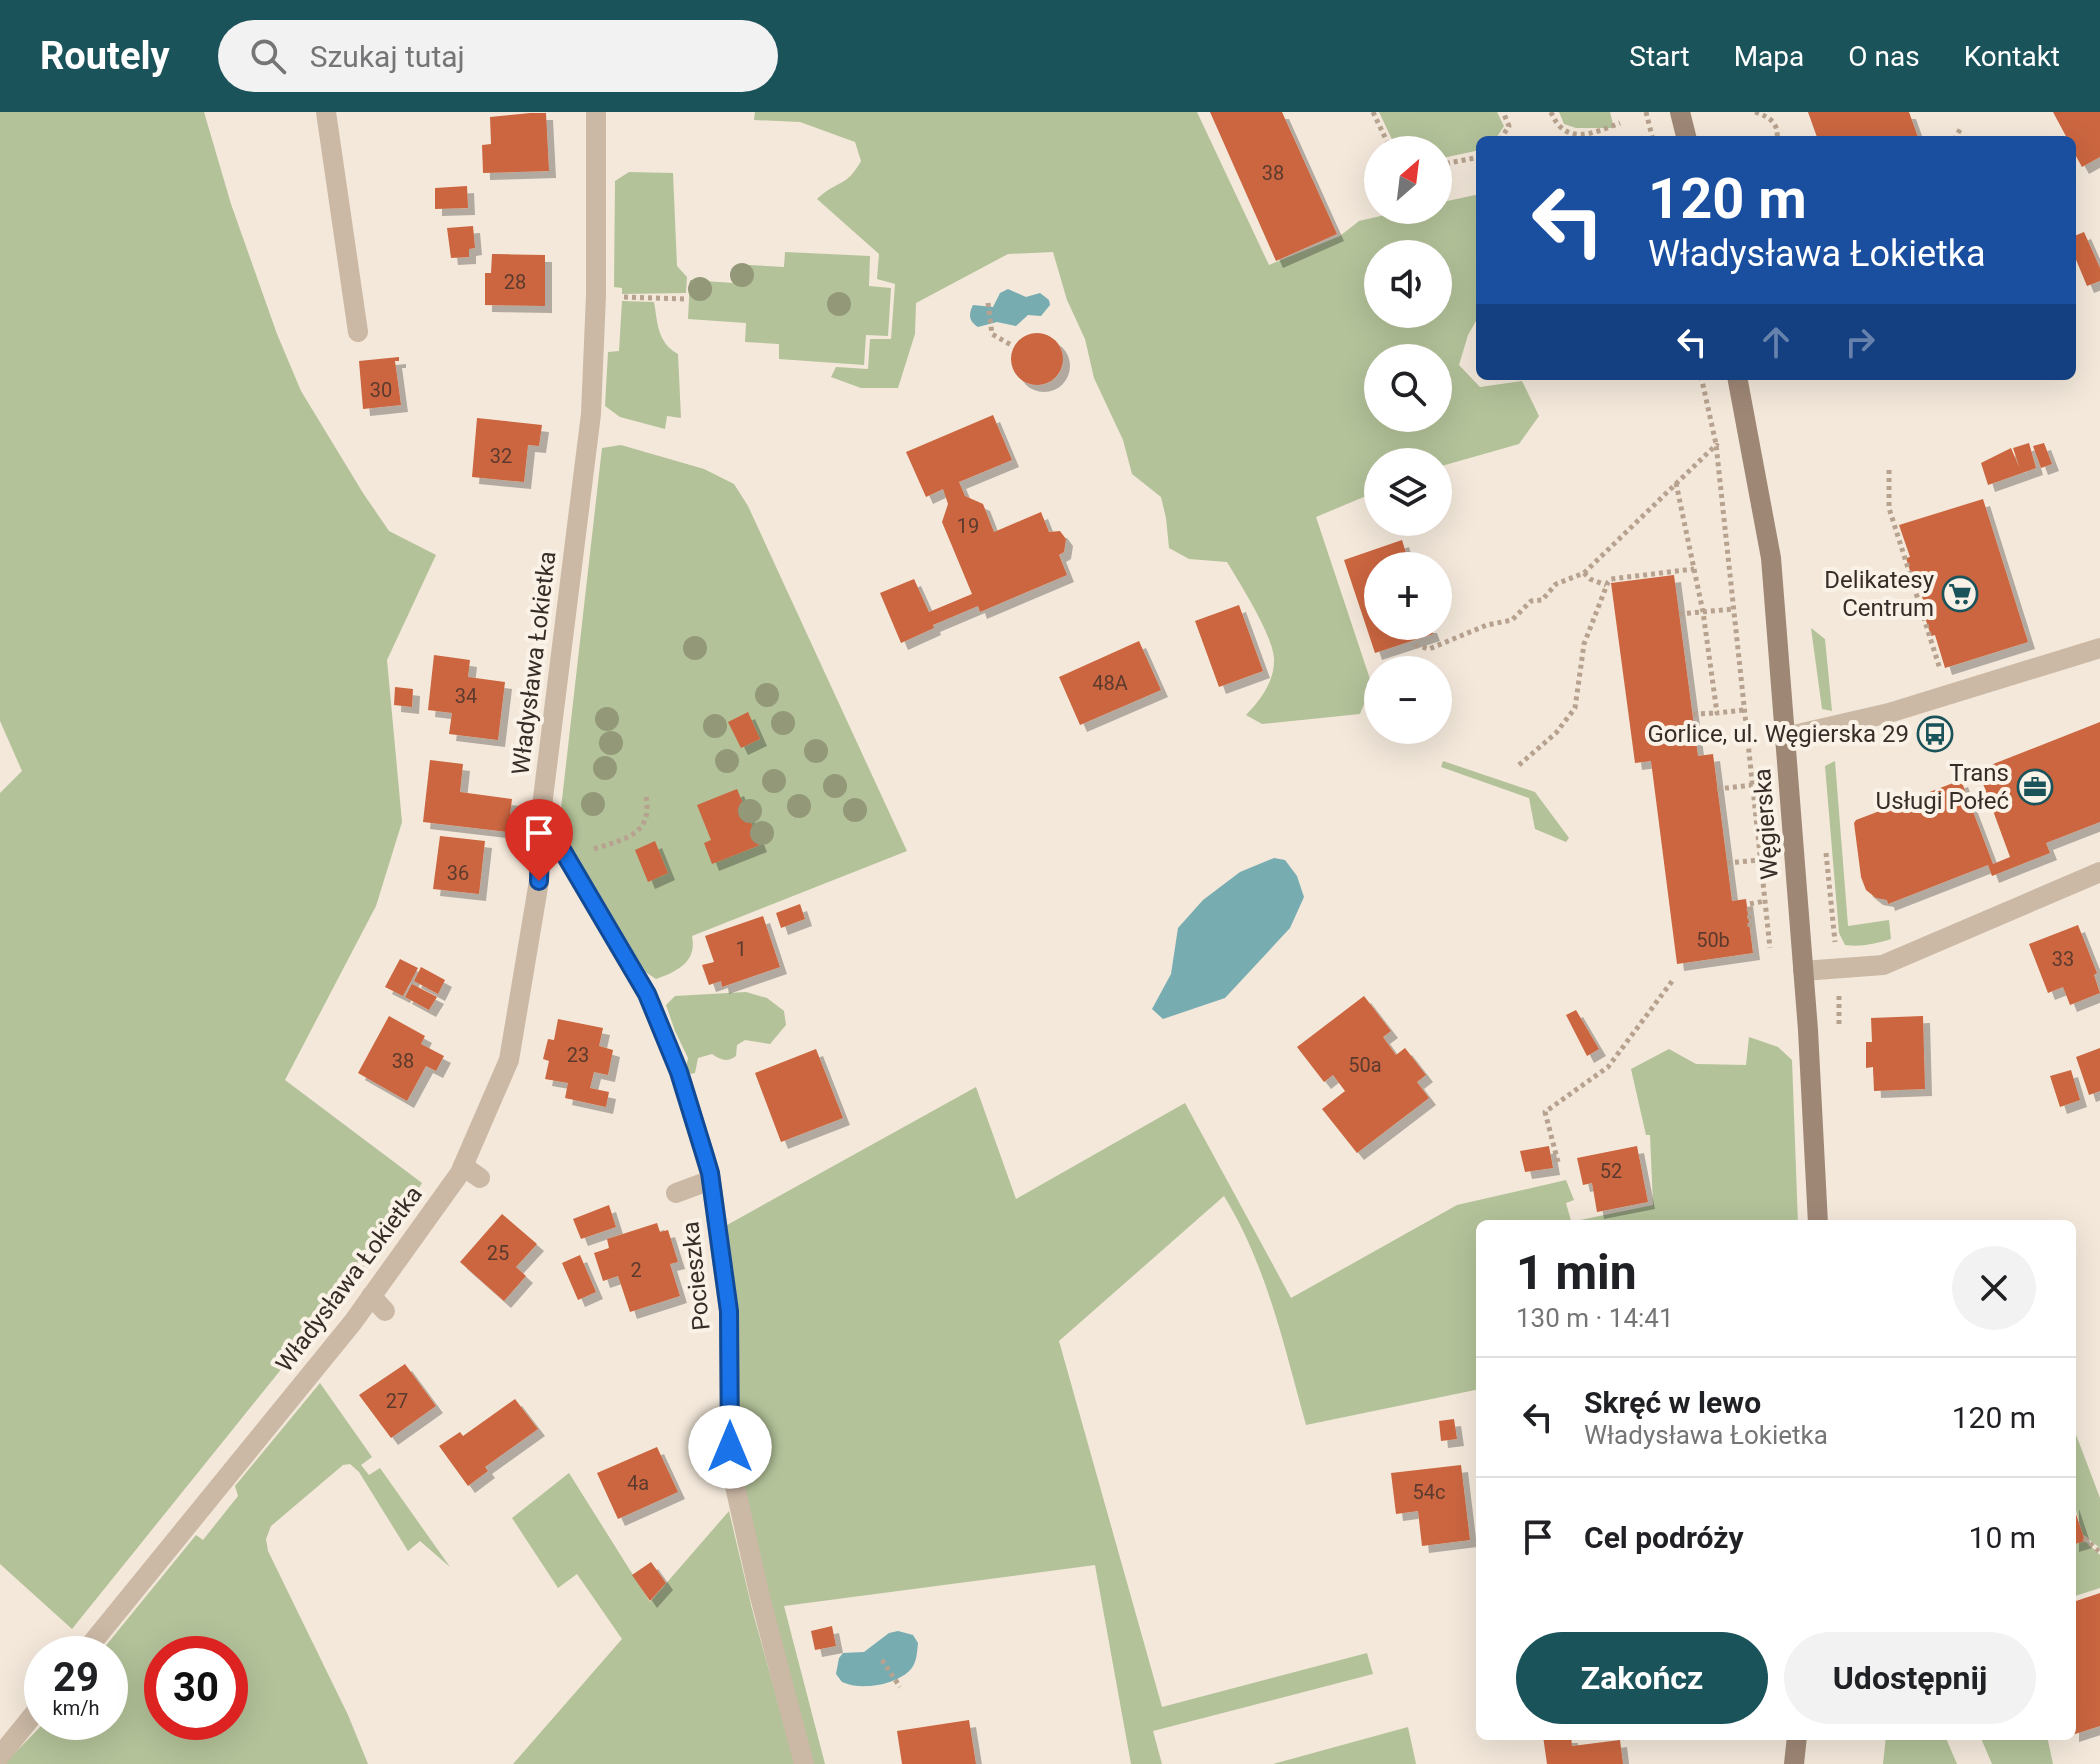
<!DOCTYPE html>
<html lang="pl">
<meta charset="utf-8">
<style>
:root{--surface:#fff;--page:#f2f2f2;--text:#202124;--muted:#757577;--line:#e0e0e0;--accent:#1b535a}
body{margin:0;font-family:Roboto,sans-serif;background:var(--page);color:var(--text);height:100vh;display:flex;flex-direction:column;font-size:30px;white-space:nowrap}
*{box-sizing:border-box;margin:0}
p{font-size:26px;color:var(--muted)}
.icon{flex:none;width:44px;height:44px;fill:none;stroke:currentColor;stroke-width:2;stroke-linecap:round;stroke-linejoin:round}
.map{position:relative;flex:1;overflow:hidden}
.panel{position:absolute;left:1476px;top:1108px;width:600px;height:520px;display:flex;flex-direction:column;background:var(--surface);border-radius:12px;box-shadow:0 8px 32px #0002}
.panel>*{flex:none}
.banner{position:absolute;left:1476px;top:24px;width:600px;height:244px;border-radius:12px;box-shadow:0 8px 32px #0002;background:#1a4fa0;color:#fff;overflow:hidden}
.needle{width:52px;rotate:28deg}
.buttons{position:absolute;left:1364px;top:24px;display:grid;gap:16px}
.buttons a{display:grid;place-items:center;width:88px;height:88px;border-radius:50%;background:var(--surface);box-shadow:0 8px 32px #0002;font-size:40px}
.speed{position:absolute;left:24px;top:1524px;display:flex;gap:16px;font-size:40px;font-weight:700;text-align:center}
.speed>*{display:grid;place-content:center;width:104px;height:104px;border-radius:50%;background:var(--surface);box-shadow:0 8px 32px #0002;line-height:1}
.speed small{font-size:20px;font-weight:400}
.speed .limit{border:12px solid #d22;background:#fff;color:#111}
.pin{position:absolute;display:grid;place-items:center;width:68px;height:68px;color:#fff;margin:-82px -34px;border-radius:50% 50% 50% 0;rotate:-45deg;box-shadow:0 0 8px #0007}
.pin .icon{rotate:45deg}
.me{position:absolute;width:88px;margin:-44px;rotate:0deg;stroke-linejoin:round;filter:drop-shadow(0 0 6px #0008)}
.turn{display:flex;align-items:center;gap:28px;height:168px;padding:0 40px;font-size:36px}
.turn .icon{width:104px;height:104px;stroke-width:2.5}
.turn b{display:block;font-size:56px;line-height:68px}
.lanes{display:flex;align-items:center;height:76px;padding:0 40px;background:#0003;justify-content:center;gap:40px;direction:ltr}
.lanes .off{opacity:.35}
.round{display:grid;place-items:center;flex:none;width:84px;height:84px;border-radius:42px;background:var(--page)}
.headline{display:flex;align-items:center;justify-content:space-between;height:136px;padding:0 40px}
h1{font-size:48px;font-weight:700;line-height:60px}
.button{display:flex;gap:16px;margin-top:auto;padding:16px 40px}
.button a{flex:1;height:92px;border-radius:48px;background:var(--accent);color:#fff;font-size:32px;font-weight:700;line-height:92px;text-align:center}
.button a+a{background:var(--page);color:var(--text)}
ul{padding:0;list-style:none}
li{display:flex;align-items:center;gap:24px;height:120px;padding:0 40px;border-top:2px solid var(--line)}
li div{flex:1}
li b{display:block;font-size:30px}
li em{font-style:normal}
header{display:flex;align-items:center;gap:48px;box-sizing:border-box;height:112px;padding:0 40px;background:var(--accent);color:#fff}
header strong{font-size:38px}
nav{display:flex;gap:44px;margin-inline-start:auto;font-size:28px}
.search{width:560px;height:72px;background:var(--page);display:flex;align-items:center;gap:20px;box-sizing:border-box;padding:0 28px;border-radius:44px;color:var(--muted);font-size:30px}
.map>svg:first-child{display:block}
.green{fill:#b3c299;fill-rule:evenodd}
.water{fill:#77acb1}
.building{fill:#cb663f;filter:url(#shadow)}
.lines{fill:none;stroke-linecap:round;stroke-linejoin:round}
.path{stroke:#b7a28f;stroke-width:5;stroke-dasharray:4 4;stroke-linecap:butt}
.service{stroke:#cbb8a5;stroke-width:20}
.minor{stroke:#cbb8a5;stroke-width:20}
.secondary{stroke:#9f8776;stroke-width:20}
.tree{fill:#939879}
.route-casing{stroke:#114b97;stroke-width:20}
.route{stroke:#1a73e8;stroke-width:14}
.labels{text-anchor:middle;dominant-baseline:central;stroke-width:8;stroke-linejoin:round;paint-order:stroke}
.number-label{font-size:20px;fill:#5c3a2d}
.poi-label{font-size:24px;fill:#372c27;stroke:#faf2e6;text-anchor:end}
.street-label{font-size:24px;fill:#372c27;stroke:#faf2e6}
</style>
<header>
<strong>Routely</strong>
<div class="search"><svg class="icon" aria-label="search" viewBox="0 0 24 24"><circle cx="10" cy="10" r="6"/><path d="M15 15l6 6"/></svg>Szukaj tutaj</div>
<nav><a>Start</a><a>Mapa</a><a>O nas</a><a>Kontakt</a></nav>
</header>
<div class="map">
<svg width="2100" height="1652" viewBox="0 0 2100 1652">
<defs>
<filter id="shadow"><feDropShadow dx="7" dy="7" stdDeviation="0" flood-color="#0004"/></filter>
</defs>
<rect width="100%" height="100%" fill="#f3e8da"/>
<path class="green" d="M0,0h204l27,92 46,130 24,57 62,102 26,38 47,24 -49,105 15,162 -26,84 -91,174 137,103 -31,50 -319,396 -72,-65v-771l22,-22 -22,-50z
M755,0h442l72,153 71,-29 19,-15 48,-11h31v-7l42,-9v120l-12,21 -9,30 21,22 42,-6 17,35 -20,28 -81,23v-5h-60v29l-62,26 56,168 -12,29 -98,10 -16,-9c14,-14 29,-34 28,-56 -1,-24 -34,-75 -47,-97l-38,-3 -20,-11 -3,-30 -5,-21 -29,-23 -9,-34 -29,-62 -9,-39 -18,-39 -14,-48 -45,2 -92,49 -1,31 -17,54h-37l-30,-11 5,-10 32,2 2,-30h21l4,-55 -18,-5 2,-25 -62,-55c20,-19 29,-11 44,-38l-6,-19 -55,-20 -46,-2zM1438,142v60h-60v-60zM1438,246v60h-60v-60z
M1379,0h118l7,14 -9,14h-15v10l-42,9v-9h-41z
M1559,0h51l4,16h-38l-12,-4z
M629,60l44,1 4,93 10,11 -1,16 -64,1v-6l-8,-1 1,-106z
M785,140l85,4 -1,30 22,2 -3,48 -22,-1 -2,30 -85,-6v-15l-34,-2 1,-19 -58,-4 2,-39 58,4 1,-19 35,2z
M622,189l32,1c4,22 3,40 24,52l3,64 -14,-2 -2,13 -45,-12 -15,-11 3,-54 11,-1z
M621,333l83,24 30,15 14,22 159,345 -215,85c5,26 -14,35 -36,43l-12,-8 -85,-145 43,-378z
M1811,516l14,11 7,72 -10,-2z
M1443,649l92,31 34,46 -3,4 -31,-13 -6,-31 -88,-31z
M1835,649l13,165 41,-6 2,19c-16,5 -30,8 -46,6l-6,-12 -14,-167z
M746,880l21,6 17,13 2,14 -16,19 -25,-4 -8,5 -1,11c-9,7 -15,4 -24,-2l-14,4 -3,15 -4,1 -5,-6 2,-10 -13,-27 -9,-26 9,-9z
M1749,925l29,10 14,13 6,164h-217l-1,-4 73,-15 -3,-70h-4l-15,-66 38,-20 27,15 50,1z
M976,975l40,112 169,-96 106,195 166,-93 109,-25 8,20 -8,3 6,21h-92v165l-174,36c-22,-79 -39,-159 -82,-229l-165,145 103,366 205,-54 6,21 -220,57 9,33h-31l-36,-199 -311,41 41,158h-15l-67,-271 -16,-268z
M320,1271l52,74 -11,8 8,10 11,-7 70,99 -30,-26 -12,10 -49,-79 -9,-8 -7,1 -72,61 -5,13 2,12 80,164 20,49h-364l41,-42h65v-68h-11l97,-119 7,5 35,-44 -3,-10zM162,1542h68v68h-68z
M2072,1312l28,74v50l-18,-14 -10,-39z
M569,1361l81,129 79,-91 23,98 43,155h-282l109,-125 -45,-65 -19,14 -46,-70z
M2085,1429l15,14v33l-28,9v-52z
M1408,1615l8,37h-143z
M1886,1624h59l12,28h-74z
M1980,1624h67l6,28h-61z"/>
<path class="water" d="M1008,177l18,8 14,-4 9,7 1,5 -9,11 -13,-1 -12,11 -19,-4 -19,5c-9,-6 -10,-12 -5,-22l20,2 7,-14z
M1274,746l11,2 12,16 7,21 -14,31 -65,70 -62,21 -11,-10 19,-35 7,-46 25,-28 37,-28z
M898,1519l15,4 5,8c-1,9 -1,19 -7,26 -14,16 -50,22 -69,13l-6,-8 3,-16 4,-5 21,-1 25,-19z"/>
<path class="building" d="M1210,0h72l55,122 -61,27z
M1808,0h101l10,28h-101z
M2053,0h47v45l-18,10 -10,-18v-9h-4z
M530,1h16l3,58 -66,2 -1,-28 9,-1 -1,-27z
M467,74l1,22 -33,1v-21z
M473,114l2,22 -6,1v8l-18,1 -4,-30z
M2084,120l16,36v13l-13,5 -15,-36v-13z
M492,142l53,1v51l-60,-1v-32h6z
M1011 247a26 26 0 1 1 52 0a26 26 0 1 1-52 0Z
M399,245v4h-4l6,44 -38,4 -4,-48z
M993,303l19,45 -53,22 6,14 18,8 11,28 47,-20 8,20 11,-1 6,8 -2,13 -5,3 8,20 -87,37 -2,-6 -45,19 1,3 -33,15 -21,-50 34,-14 15,33 43,-18 -30,-72 6,-18 -5,-15 -17,8 -20,-45z
M477,306l65,7 -3,21 -11,-1 -4,37 -52,-5z
M2029,331l7,25 -48,17 -7,-22 30,-15 9,21 -7,-21z
M2044,331l8,21 -11,4 -8,-22z
M1983,387l45,143 -83,26 -10,-33 -4,1 -9,-28 3,-1 -6,-21 -4,1 -9,-29 4,-1 -11,-32z
M1402,428l8,26h-32v60h52l3,8 -58,19 -31,-93z
M1674,463l24,181 15,-2 19,147 14,-2 7,54 -76,11 -26,-203 -16,2 -24,-180z
M1239,493l24,66 -44,16 -24,-66z
M1139,529l22,49 -81,35 -21,-48z
M434,543l36,5 -2,17 37,5 -7,58 -49,-6 3,-21 -24,-3z
M395,575l18,2 -1,18 -18,-2z
M748,600l12,27 -19,9 -13,-26z
M2100,610v100l-54,21 4,10 -58,23 -4,-11 -100,39 -1,-4 -11,-2 -10,-8 -5,-13 -7,-54 2,-3 105,-40 32,84 17,-7 -32,-87z
M430,648l33,4 -3,28 52,7 -4,33 -85,-10z
M737,677l23,56 -48,19 -8,-21 7,-3 -14,-35z
M440,724l45,5 -6,53 -46,-5z
M655,729l13,32 -20,9 -13,-32z
M800,792l5,15 -24,9 -5,-15z
M763,804l17,51 -58,20 -1,-6 -12,4 -7,-20 12,-3 -9,-26z
M2078,813l19,48 -3,2 6,18 -30,12 -7,-18 -15,6 -19,-49z
M400,847l18,9 -15,28 -18,-9z
M421,855l24,13 -7,14 -24,-13z
M412,872l25,13 -8,13 -24,-13z
M1364,884l27,35 -8,6 13,18 9,-7 21,27 -9,7 12,16 -72,55 -35,-44 23,-18 -12,-16 -9,7 -27,-35z
M1576,898l23,39 -12,7 -21,-41z
M389,904l36,20 -4,8 23,12 -8,15 -10,-5 -19,35 -49,-28z
M1923,904l2,73 -51,2 -1,-24 -7,1v-26h6l-1,-24z
M558,907l45,9 -4,18 14,4 -5,25 -14,-3 -4,16 19,4 -3,15 -41,-9 3,-15 -23,-4 4,-18 -6,-2 5,-20 6,1z
M2100,936v43l-11,4 -13,-38z
M816,937l27,69 -62,24 -26,-69z
M2071,958l9,30 -20,7 -10,-31z
M1549,1034l4,22 -28,4 -5,-21z
M1637,1034l11,56 -51,10 -5,-29 -9,2 -6,-27z
M609,1093l7,22 -35,12 -8,-20z
M502,1102l35,30 -21,23 10,9 -22,25 -44,-39z
M657,1111l3,9 8,-2 10,32 -8,2 10,32 -50,16 -12,-36 -15,5 -9,-28 15,-5 -2,-9z
M580,1143l16,37 -18,8 -16,-37z
M405,1252l31,42 -45,32 -32,-43z
M515,1287l23,30 -53,38 3,4 -20,15 -29,-40 21,-14 3,4z
M1454,1307l3,20 -16,2 -2,-20z
M657,1335l21,45 -60,27 -21,-46z
M1461,1353l9,75 -48,6 -4,-35 -22,3 -5,-41z
M2072,1390l13,39 -13,4z
M651,1450l15,21 -16,18 -18,-26z
M2100,1481v133l-28,9 1,-133z
M832,1514l4,20 -21,4 -4,-19z
M969,1608l7,44h-74l-5,-33z
M1543,1624h28l1,10 48,-6 3,24h-76z"/>
<g class="lines">
<path class="path" d="M1373,0l18,38
M1551,0c14,35 43,21 69,11
M1646,0l7,28
M1755,0c15,5 24,11 22,28
M1500,28l9,-14 -6,-14
M1954,28l7,-12
M1438,53l42,-8
M624,185l63,2
M988,191l4,31 21,12
M1701,264l15,68 54,504
M1889,358v38l51,161
M1676,371l27,129 14,101 27,-3
M1584,461l6,6 16,6
M1679,502l55,-5
M1415,533l14,4 58,-24 25,-5 19,-19 11,-1 14,-16 28,-11 134,-130
M1693,602l24,-1
M1519,653l37,-32 19,-25 9,-64 24,-62 3,-3 83,-10
M1717,677l36,-4
M594,737c30,-10 59,-14 52,-52
M1826,741l9,89
M1727,751l33,-3
M1750,815l-1,-23 16,-3
M1839,884v30
M1558,1050l-13,-50 63,-45 65,-87
M2084,1426l16,14
M882,1548l18,27"/>
<path class="service" d="M1785,625l104,-24 211,-65
M463,1054l17,12
M676,1081l35,-13
M371,1184l14,15
M703,1323l27,-5"/>
<path class="minor" d="M326,0l32,220
M541,702l106,180 32,78 31,101 19,138 1,153 29,129 45,171
M1803,859l80,-6 217,-93
M83,1542l270,-332 107,-149 49,-113 30,-179 2,-67 50,-400 5,-119v-183
M0,1644l42,-52"/>
<path class="secondary" d="M1680,0l7,28
M1737,264l34,182 37,472 10,194
M1794,1652l3,-28"/>
</g>
<g class="tree">
<circle cx="742" cy="163" r="12"/>
<circle cx="700" cy="177" r="12"/>
<circle cx="839" cy="192" r="12"/>
<circle cx="695" cy="536" r="12"/>
<circle cx="767" cy="583" r="12"/>
<circle cx="607" cy="607" r="12"/>
<circle cx="783" cy="611" r="12"/>
<circle cx="715" cy="614" r="12"/>
<circle cx="611" cy="631" r="12"/>
<circle cx="816" cy="639" r="12"/>
<circle cx="727" cy="649" r="12"/>
<circle cx="605" cy="656" r="12"/>
<circle cx="774" cy="669" r="12"/>
<circle cx="835" cy="674" r="12"/>
<circle cx="593" cy="692" r="12"/>
<circle cx="799" cy="694" r="12"/>
<circle cx="855" cy="698" r="12"/>
<circle cx="750" cy="699" r="12"/>
<circle cx="762" cy="721" r="12"/>
</g>
<g class="lines">
<g class="route-casing">
<path id="route" d="M539,769l2,-67 106,180 32,78 25,81 6,20 19,138 1,136"/>
</g>
<use href="#route" class="route"/>
</g>
<defs>
<g id="supermarket-ring" transform="scale(1.8)"><circle r="9.5" fill="#faf2e6" stroke="#1b535a" stroke-width="1.5"/><path d="M-6-5.5h2.5l.6 2H6L4.5 2H-2.5L-4.4-4H-6ZM-1.5 3.2a1.3 1.3 0 1 0 .1 0ZM3 3.2a1.3 1.3 0 1 0 .1 0Z" fill="#1b535a"/></g>
<g id="bus-ring" transform="scale(1.8)"><circle r="9.5" fill="#faf2e6" stroke="#1b535a" stroke-width="1.5"/><path d="M-5-6H5V4H4V6H2V4H-2V6H-4V4H-5ZM-3.5-4V0h7V-4ZM-3.5 1.2v1.5H-2V1.2ZM2 1.2v1.5H3.5V1.2Z" fill="#1b535a"/></g>
<g id="office-ring" transform="scale(1.8)"><circle r="9.5" fill="#faf2e6" stroke="#1b535a" stroke-width="1.5"/><path d="M-6-3h4V-5.5h4V-3h4V5H-6ZM-1-4.5V-3h2v-1.5ZM-6 0V1H6V0Z" fill="#1b535a"/></g>
</defs>
<g fill-rule="evenodd">
<use href="#supermarket-ring" x="1960" y="482"/>
<use href="#bus-ring" x="1935" y="622"/>
<use href="#office-ring" x="2035" y="675"/>
</g>
<g class="labels">
<g class="number-label">
<text x="1273" y="61">38</text>
<text x="515" y="170">28</text>
<text x="381" y="278">30</text>
<text x="501" y="344">32</text>
<text x="968" y="414">19</text>
<text x="1110" y="571">48A</text>
<text x="466" y="584">34</text>
<text x="458" y="761">36</text>
<text x="1713" y="828">50b</text>
<text x="741" y="837">1</text>
<text x="2063" y="847">33</text>
<text x="578" y="943">23</text>
<text x="403" y="949">38</text>
<text x="1365" y="953">50a</text>
<text x="1611" y="1059">52</text>
<text x="498" y="1141">25</text>
<text x="636" y="1158">2</text>
<text x="397" y="1289">27</text>
<text x="638" y="1371">4a</text>
<text x="1429" y="1380">54c</text>
</g>
<g class="poi-label">
<text x="1934" y="468">Delikatesy<tspan x="1934" dy="28">Centrum</tspan></text>
<text x="1909" y="622">Gorlice, ul. Węgierska 29</text>
<text x="2009" y="661">Trans<tspan x="2009" dy="28">Usługi Połeć</tspan></text>
</g>
<g class="street-label">
<text transform="translate(534 551) rotate(-83)">Władysława Łokietka</text>
<text transform="translate(1766 712) rotate(-94)">Węgierska</text>
<text transform="translate(696 1164) rotate(-96)">Pocieszka</text>
<text transform="translate(349 1167) rotate(-53)">Władysława Łokietka</text>
</g>
</g>
</svg>
<div class="buttons">
<a><svg class="needle" viewBox="-14 -14 28 28"><path d="M0-13l5 13h-10z" fill="#e53935"/><path d="M0 13l5-13h-10z" fill="#757577"/></svg></a>
<a><svg class="icon" aria-label="sound" viewBox="0 0 24 24"><path d="M4 9h4l5-4v14l-5-4H4zM17 9q2 3 0 6"/></svg></a>
<a><svg class="icon" aria-label="search" viewBox="0 0 24 24"><circle cx="10" cy="10" r="6"/><path d="M15 15l6 6"/></svg></a>
<a><svg class="icon" aria-label="layers" viewBox="0 0 24 24"><path d="M12 4l9 5-9 5-9-5zM3 14l9 5 9-5"/></svg></a>
<a>+</a>
<a>−</a>
</div>
<div class="speed"><div>29<small>km/h</small></div><div class="limit">30</div></div>
<div class="pin" style="left:539px;top:769px;background:#d93025"><svg class="icon" aria-label="arrive" viewBox="0 0 24 24"><path d="M6 21V4h12l-3 4 3 4H6"/></svg></div>
<svg class="me" style="left:730px;top:1335px" viewBox="-20 -20 40 40"><circle r="19" fill="#fff"/><path d="M0-13L10 11 0 6-10 11z" fill="#1a73e8"/></svg>
<div class="banner">
<div class="turn"><svg class="icon" aria-label="left" viewBox="0 0 24 24"><path d="M17 20v-9H6M10 6l-5 5 5 5"/></svg><div><b>120 m</b>Władysława Łokietka</div></div>
<div class="lanes"><svg class="icon" aria-label="left" viewBox="0 0 24 24"><path d="M17 20v-9H6M10 6l-5 5 5 5"/></svg><svg class="icon off" aria-label="ahead" viewBox="0 0 24 24"><path d="M12 20V5M6 11l6-6 6 6"/></svg><svg class="icon off" aria-label="right" viewBox="0 0 24 24"><path d="M7 20v-9h11M14 6l5 5-5 5"/></svg></div>
</div>
<section class="panel">
<div class="headline"><div><h1>1 min</h1><p>130 m · 14:41</p></div><a class="round"><svg class="icon" aria-label="close" viewBox="0 0 24 24"><path d="M6 6l12 12M18 6L6 18"/></svg></a></div>
<ul>
<li><svg class="icon" aria-label="left" viewBox="0 0 24 24"><path d="M17 20v-9H6M10 6l-5 5 5 5"/></svg><div><b>Skręć w lewo</b><p>Władysława Łokietka</p></div><em>120 m</em></li>
<li><svg class="icon" aria-label="arrive" viewBox="0 0 24 24"><path d="M6 21V4h12l-3 4 3 4H6"/></svg><div><b>Cel podróży</b></div><em>10 m</em></li>
</ul>
<div class="button"><a>Zakończ</a><a>Udostępnij</a></div>
</section>
</div>
